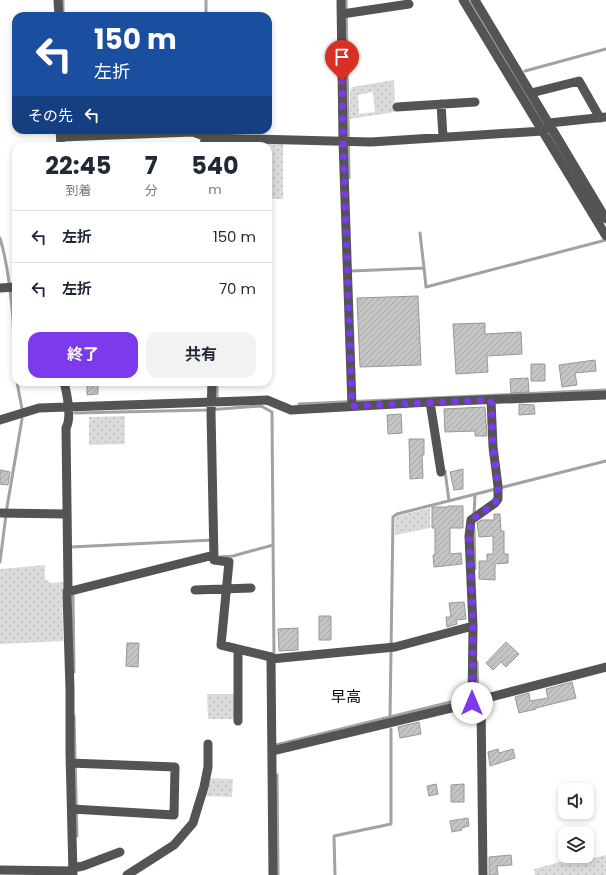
<!DOCTYPE html>
<html lang="ja">
<meta charset="utf-8">
<style>
:root{--surface:#fff;--page:#f2f2f3;--text:#1f2937;--muted:#747a83;--line:#e0e1e3;--accent:#7c3aed}
body{margin:0;font-family:Poppins,"Noto Sans JP",sans-serif;background:var(--page);color:var(--text);height:100vh;display:flex;flex-direction:column;font-size:15px;white-space:nowrap}
*{box-sizing:border-box;margin:0}
p{font-size:13px;color:var(--muted)}
.icon{flex:none;width:22px;height:22px;fill:none;stroke:currentColor;stroke-width:2;stroke-linecap:round;stroke-linejoin:round}
.map{position:relative;flex:1;overflow:hidden}
.drawer{position:absolute;left:12px;top:142px;width:260px;height:244px;display:flex;flex-direction:column;background:var(--surface);border-radius:12px;box-shadow:0 2px 6px #0003}
.drawer>*{flex:none}
.banner{position:absolute;left:12px;top:12px;width:260px;height:122px;border-radius:12px;box-shadow:0 2px 6px #0003;background:#1a4fa0;color:#fff;overflow:hidden}
.buttons{position:absolute;left:558px;top:783px;display:grid;gap:8px}
.buttons a{display:grid;place-items:center;width:36px;height:36px;border-radius:8px;background:var(--surface);box-shadow:0 2px 6px #0003;font-size:20px}
.pin{position:absolute;display:grid;place-items:center;width:34px;height:34px;color:#fff;margin:-41px -17px;border-radius:50% 50% 50% 0;rotate:-45deg;box-shadow:0 0 4px #0007}
.pin .icon{rotate:45deg}
.me{position:absolute;width:44px;margin:-22px;rotate:0deg;stroke-linejoin:round;filter:drop-shadow(0 0 3px #0008)}
.turn{display:flex;align-items:center;gap:14px;height:84px;padding:0 16px;font-size:18px}
.turn .icon{width:52px;height:52px;stroke-width:2.5}
.turn b{display:block;font-size:28px;line-height:34px}
.then{display:flex;align-items:center;height:38px;padding:0 16px;background:#0003;gap:8px;font-size:15px}
.eta{display:flex;justify-content:space-evenly;align-items:center;height:68px;text-align:center}
.eta b{font-size:24px;font-weight:700;line-height:28px}
.cta{display:flex;gap:8px;margin-top:auto;padding:8px 16px}
.cta a{flex:1;height:46px;border-radius:12px;background:var(--accent);color:#fff;font-size:16px;font-weight:700;line-height:46px;text-align:center}
.cta a+a{background:var(--page);color:var(--text)}
ul{padding:0;list-style:none}
li{display:flex;align-items:center;gap:12px;height:52px;padding:0 16px;border-top:1px solid var(--line)}
li div{flex:1}
li b{display:block;font-size:15px}
li em{font-style:normal}
.map>svg:first-child{display:block}
.grass{fill:url(#grass-dots);fill-rule:evenodd}
.lines{fill:none;stroke-linecap:round;stroke-linejoin:round}
.stream{stroke:#a2a2a2;stroke-width:3}
.building{fill:url(#building-hatch);stroke:#989898}
.minor{stroke:#545454;stroke-width:9}
.route{stroke:#7c3aed;stroke-width:7;stroke-dasharray:0 12.6}
.labels{text-anchor:middle;dominant-baseline:central;stroke-width:3.5;stroke-linejoin:round;paint-order:stroke}
.quarter-label{font-size:15px;fill:#000;stroke:#fff}
</style>
<div class="map">
<svg width="606" height="875" viewBox="0 0 606 875">
<defs>
<pattern id="grass-dots" width="8" height="8" patternUnits="userSpaceOnUse"><rect width="8" height="8" fill="#dbdbdb"/><path d="M2 2h.1M6 6h.1" fill="none" stroke="#bababa" stroke-width="1.8" stroke-linecap="round"/></pattern>
<pattern id="building-hatch" width="6" height="6" patternUnits="userSpaceOnUse"><rect width="6" height="6" fill="#c4c4c4"/><path d="M-1 1l2-2M0 6l6-6M5 7l2-2" fill="none" stroke="#a7a7a7"/></pattern>
</defs>
<rect width="100%" height="100%" fill="#fff"/>
<path class="grass" d="M394,80l1,32 -45,7v-27l2,-5zM373,92l2,20 -16,2 -1,-19z
M283,143v56h-15v-53h-17v-2z
M125,416v28l-36,1v-28z
M430,508v20l-35,7v-16l2,-3z
M45,565v14l6,4 14,-1 -3,11 1,48 -63,3v-75z
M207,694h29l1,25h-29z
M206,778l27,1 -1,18 -28,-1z
M606,855v20h-71l-1,-6 37,-10 3,4z"/>
<g class="lines">
<path class="stream" d="M63,0v16
M206,0v16
M346,0l3,178
M469,0l108,178
M525,71l81,-22
M420,233l4,35
M0,238c8,27 11,55 13,82 1,19 0,37 3,56
M351,271l73,-3 2,19 180,-47
M17,382l5,27
M217,382v15
M299,404l307,-14
M75,413l132,-3 54,-4 11,6 2,245
M445,471l4,30
M474,515l1,-20
M474,528l1,41
M71,547l142,-7
M220,557l13,-1 40,-11
M0,562l7,-55 15,-88
M73,596l1,76
M477,662l1,37
M74,716l3,120
M390,718l3,-201 4,-3 209,-53
M276,745l191,-47
M277,775l1,100
M335,875l-1,-39 57,-12v-95"/>
</g>
<path class="building" d="M418,296l3,69 -61,2 -3,-69z
M485,323v11l36,-2 1,22 -35,2 1,16 -32,2 -3,-50z
M595,360l1,11 -21,2 2,12 -15,2 -3,-22z
M531,364h14v17h-14z
M528,378l1,14 -18,1 -1,-14z
M87,382h11v12l-11,1z
M519,404l15,1 1,9 -16,1z
M485,407l2,29h-12v-5l-30,1 -1,-23z
M401,414l1,19 -14,1 -1,-19z
M409,439h15v16h-2l1,23 -13,1z
M463,469v20l-9,1 -4,-18z
M0,470l10,2 -2,13 -8,-1z
M448,506h15v22h-13v26l11,-1 1,11 -28,3 -1,-12h2v-27h-3v-21h16z
M494,514h6l1,17h3v23h4v9l-13,1v16l-16,-1v-18h8v-7h6v-18l-14,1 -2,-14 4,-3h13z
M464,602l2,17 -10,1 1,4 -10,3 -1,-10h5l-2,-14z
M319,616h12v24h-12z
M298,628v22l-19,1 -1,-22z
M506,642l13,12 -13,13 -5,-5 -8,8 -7,-7z
M127,643h12l-1,24 -12,-1z
M572,682l4,16 -40,10v1l-17,4 -4,-16 14,-4 1,8 18,-3 -2,-9z
M419,722l2,12 -21,4 -2,-11z
M498,749l1,4 14,-4 2,9 -25,8 -2,-14z
M436,784l2,10 -9,2 -2,-10z
M464,784v18h-13v-17z
M468,818l1,8 -8,2 1,2 -10,2 -2,-11z
M511,855l1,10 -15,1 1,9h-9v-18z"/>
<g class="lines">
<path class="minor" d="M58,0l1,16
M341,0l2,141 9,265
M463,0l143,236
M475,0l131,219
M342,14l67,-10
M531,93l48,-12 21,37
M441,104l2,33
M397,107l78,-5
M549,123l57,-6
M60,130l1,16
M204,131l1,15
M61,137l132,-5 16,6 162,4 172,-11 8,-4
M0,288l16,-1
M64,382c3,12 8,35 2,46l2,159 -1,8 3,94v63l3,123
M212,382l-1,30 3,148 15,2 -8,83 50,12v2l124,-12 78,-21
M430,402l11,70
M0,420l39,-12 29,-1 199,-7 24,10 139,-8 176,-7
M0,513l67,1
M195,590l56,-2
M67,592l147,-37
M238,649v72
M271,659l2,216
M481,701l2,174
M472,703l1,-77 -4,-90 2,-16 24,-17 3,-4v-13l-5,-39 -2,-47
M272,751l200,-48 11,-4 123,-32
M70,763l105,4 -1,48 -102,-6
M73,868l10,-2 37,-14
M0,870l73,1
M127,875l47,-30 19,-22 11,-36 4,-20v-23"/>
</g>
<g class="lines">
<path class="route" d="M342,81l1,60 9,265 139,-6 2,47 5,39v12l-3,5 -24,17 -2,16 4,90 -1,77"/>
</g>
<g class="labels">
<g class="quarter-label">
<text x="346" y="696">早高</text>
</g>
</g>
</svg>
<div class="buttons">
<a><svg class="icon" aria-label="sound" viewBox="0 0 24 24"><path d="M4 9h4l5-4v14l-5-4H4zM17 9q2 3 0 6"/></svg></a>
<a><svg class="icon" aria-label="layers" viewBox="0 0 24 24"><path d="M12 4l9 5-9 5-9-5zM3 14l9 5 9-5"/></svg></a>
</div>
<div class="pin" style="left:342px;top:81px;background:#d93025"><svg class="icon" aria-label="arrive" viewBox="0 0 24 24"><path d="M6 21V4h12l-3 4 3 4H6"/></svg></div>
<svg class="me" style="left:472px;top:703px" viewBox="-20 -20 40 40"><circle r="19" fill="#fff"/><path d="M0-13L10 11 0 6-10 11z" fill="#7c3aed"/></svg>
<div class="banner">
<div class="turn"><svg class="icon" aria-label="left" viewBox="0 0 24 24"><path d="M17 20v-9H6M10 6l-5 5 5 5"/></svg><div><b>150 m</b>左折</div></div>
<div class="then">その先<svg class="icon" aria-label="left" viewBox="0 0 24 24"><path d="M17 20v-9H6M10 6l-5 5 5 5"/></svg></div>
</div>
<section class="drawer">
<div class="eta">
<div><b>22:45</b><p>到着</p></div>
<div><b>7</b><p>分</p></div>
<div><b>540</b><p>m</p></div>
</div>
<ul>
<li><svg class="icon" aria-label="left" viewBox="0 0 24 24"><path d="M17 20v-9H6M10 6l-5 5 5 5"/></svg><div><b>左折</b></div><em>150 m</em></li>
<li><svg class="icon" aria-label="left" viewBox="0 0 24 24"><path d="M17 20v-9H6M10 6l-5 5 5 5"/></svg><div><b>左折</b></div><em>70 m</em></li>
</ul>
<div class="cta"><a>終了</a><a>共有</a></div>
</section>
</div>
